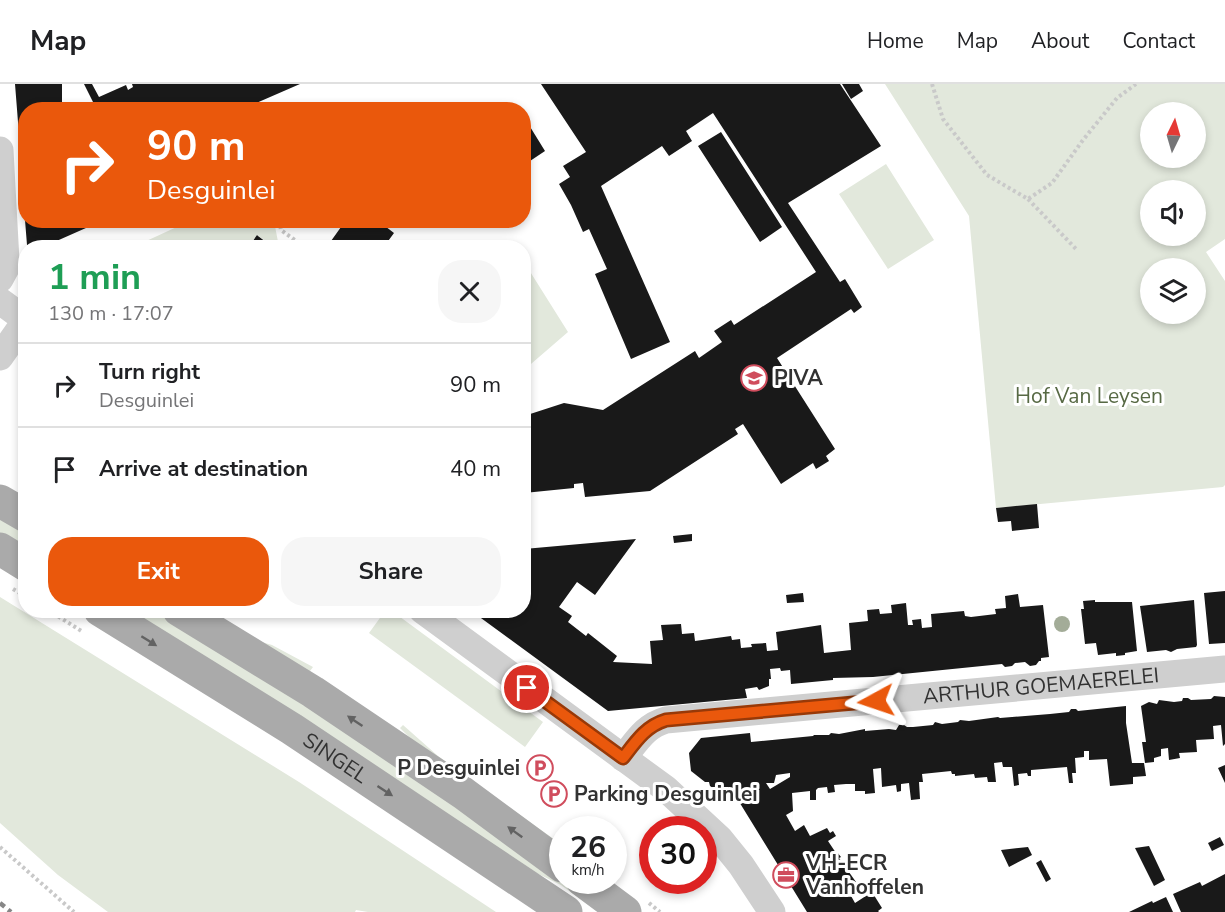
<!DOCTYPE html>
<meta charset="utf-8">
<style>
:root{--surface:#fff;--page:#f6f6f6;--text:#202124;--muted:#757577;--line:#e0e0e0;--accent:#ea580c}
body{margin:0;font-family:"Nunito Sans",sans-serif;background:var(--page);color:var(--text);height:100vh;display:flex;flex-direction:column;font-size:22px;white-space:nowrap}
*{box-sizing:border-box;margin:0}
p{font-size:20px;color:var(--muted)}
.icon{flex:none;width:33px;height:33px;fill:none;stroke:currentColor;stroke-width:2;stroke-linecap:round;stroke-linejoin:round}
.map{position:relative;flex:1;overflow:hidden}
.sheet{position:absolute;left:18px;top:156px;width:513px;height:378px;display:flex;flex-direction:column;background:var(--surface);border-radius:24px;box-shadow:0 3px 9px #0003}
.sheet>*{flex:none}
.guide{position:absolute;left:18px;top:18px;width:513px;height:126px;border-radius:24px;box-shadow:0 3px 9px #0003;background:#ea580c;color:#fff;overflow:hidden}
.needle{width:39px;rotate:5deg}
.controls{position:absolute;left:1140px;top:18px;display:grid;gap:12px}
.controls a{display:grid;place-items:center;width:66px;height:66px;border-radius:50%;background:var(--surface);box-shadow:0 3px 9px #0003;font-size:30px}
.speed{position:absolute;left:549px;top:732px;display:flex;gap:12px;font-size:30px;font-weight:700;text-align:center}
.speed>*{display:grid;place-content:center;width:78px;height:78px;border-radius:50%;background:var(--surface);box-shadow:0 3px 9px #0003;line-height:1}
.speed small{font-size:15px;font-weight:400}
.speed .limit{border:9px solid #d22;background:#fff;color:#111}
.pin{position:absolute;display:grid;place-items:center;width:51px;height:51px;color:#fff;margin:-26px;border:3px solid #fff;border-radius:50%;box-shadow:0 2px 6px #0007}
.me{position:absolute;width:66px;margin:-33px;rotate:265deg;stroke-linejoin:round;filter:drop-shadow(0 0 4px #0008)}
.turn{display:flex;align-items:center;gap:21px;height:126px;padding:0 30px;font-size:27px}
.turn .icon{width:78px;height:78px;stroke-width:2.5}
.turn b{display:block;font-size:42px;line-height:51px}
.round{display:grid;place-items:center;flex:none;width:63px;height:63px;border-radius:24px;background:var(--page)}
.head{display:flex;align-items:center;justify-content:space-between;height:102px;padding:0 30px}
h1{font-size:36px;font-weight:700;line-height:45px;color:#1e9e55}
.button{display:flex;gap:12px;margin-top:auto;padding:12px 30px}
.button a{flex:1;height:69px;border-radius:24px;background:var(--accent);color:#fff;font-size:24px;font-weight:700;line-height:69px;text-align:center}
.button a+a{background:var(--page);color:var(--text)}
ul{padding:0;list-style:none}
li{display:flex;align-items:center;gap:18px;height:84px;padding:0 30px;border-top:2px solid var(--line)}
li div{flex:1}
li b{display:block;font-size:22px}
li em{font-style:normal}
header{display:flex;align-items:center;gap:36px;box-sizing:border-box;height:84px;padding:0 30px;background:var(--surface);border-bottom:2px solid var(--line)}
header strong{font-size:28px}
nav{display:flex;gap:33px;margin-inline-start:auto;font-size:21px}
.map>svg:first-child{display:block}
.green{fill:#e2e8dc;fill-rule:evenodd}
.building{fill:#191919;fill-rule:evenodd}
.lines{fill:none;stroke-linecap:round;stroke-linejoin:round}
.path{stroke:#c9c9c9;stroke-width:4;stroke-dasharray:3 3;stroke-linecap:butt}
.minor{stroke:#cfcfcf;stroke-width:27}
.major{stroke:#aaa;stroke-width:33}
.rail{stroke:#878787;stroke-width:4.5;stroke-dasharray:6 4.5;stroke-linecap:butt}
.tree{fill:#a3ac98}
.oneway{fill:#626262}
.route-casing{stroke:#983908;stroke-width:15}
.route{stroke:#ea580c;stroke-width:10}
.labels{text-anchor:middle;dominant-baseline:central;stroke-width:6;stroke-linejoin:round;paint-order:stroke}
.poi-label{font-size:21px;font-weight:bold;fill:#323232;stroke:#fff;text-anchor:start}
.park-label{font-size:21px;fill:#576944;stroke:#fff}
.street-label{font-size:21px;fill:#323232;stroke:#fff}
</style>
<header>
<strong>Map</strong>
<nav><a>Home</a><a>Map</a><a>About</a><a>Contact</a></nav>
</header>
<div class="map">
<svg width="1225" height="828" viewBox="0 0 1225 828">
<rect width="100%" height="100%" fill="#fff"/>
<path class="green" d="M885,0h340v155l-19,13 19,29v204l-2,2 -227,21 -27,-292zM1150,28h46v46h-46zM1150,106h46v46h-46zM1150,184h46v46h-46z
M886,80l48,76 -46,29 -49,-75z
M192,136l82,1 5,26h-5l-17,-12 -9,12 -117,1z
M524,178l44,70 -44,38z
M0,432l25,16v20l-25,-16z
M0,513l299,185 197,130h-128l-12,-2 -1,2h-247l-50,-37 -58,-52z
M121,527h33l144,89 268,181 32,31 -37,-27 -37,-18z
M385,527h7l151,111 -18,25 -156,-114z
M258,557l14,4 41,22 -6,8z
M403,641l35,31 124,89v6l-137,-98 -25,-25z"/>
<path class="building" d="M15,0h47v20h7l1,6h-44v88h-2z
M84,0h8l7,13 27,-12 2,5 5,-3 -1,-3h168l-60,26h-159l13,-6z
M541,0h299l41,62 -93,57 52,79 5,-3 17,28 -8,6 -3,-4 -74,49 58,91 -9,7 3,5 -13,8 -3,-6 -32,21 -38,-60 -8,5 3,5 -88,57 -65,6 -2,-14 -9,1v4l-50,5v-77l40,-13 39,7 92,-59 4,7 23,-16 -8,-11 17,-11 3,5 82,-53 -103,-159 -27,18 6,10 -23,15 -7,-10 -61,40 69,156 -39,17 -36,-85 12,-5 -18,-40 -6,3 -12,-27 -12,-21 11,-7 -7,-11 23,-14z
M842,0h17l4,7 -12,8z
M524,33l21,34 -21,14z
M721,48l61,95 -22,15 -62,-96z
M25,136h79l-61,27 -1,-3 -15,1z
M346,136h31l17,13 -11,15h-57z
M257,151l1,1 16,12h-26z
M1037,420l2,24 -27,3 -1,-10 -13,1 -2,-14z
M692,450v7l-18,2 -1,-7z
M636,455l-41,56 -18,-13 -18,25 13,9 -4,6 18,14 2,-3 29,23 -4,6 39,2 -2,-23 13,-1 -2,-15 20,-1 1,10 12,-1 1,8 36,-5 1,4 8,-1 1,9 11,-1 -1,-3 15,-1 1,8 11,-1 -2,-18 45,-7 3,28 27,-3 -2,-27 19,-2 -1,-11 12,-1 1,5 12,-1 -1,-8 15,-2 2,22h5l-1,-5 9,-1 1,9 10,-1 -1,-13 33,-3 1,5 6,1 25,-3 -1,-5 11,-1 -1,-12 13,-2 2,13 23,-2 6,52 -8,1v3h-2l-3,4 -6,1 -5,-4 -10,1 -3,3 -7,1 -3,-3 -129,13 -40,1v2l-42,4 -1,-14 -9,1 -1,-3 -10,1 1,10h-2v7l-10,4 -2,-3 -12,2 2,9 -139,13 -138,-101h54v-61z
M1225,507v52l-16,1 -5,-51z
M803,509l1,9 -17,1 -1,-8z
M1095,516v2h37l5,49 -12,2v2l-9,1v-3l-18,2 -2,-12 -11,1 -4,-35h3l-1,-8z
M1194,516l3,45 -1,2 -19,2 -6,3 -5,-2 -19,2 -7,-46z
M1214,612l11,1v47l-2,2 -2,-21 -8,1 1,13 -18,1 1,12 -18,1 1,5 -11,2 -1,-12 -7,1v7l-7,2v4l-9,1 -3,-21h4l-5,-36 8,-4 8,2 2,-4 15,2 8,-1 1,-3h5l3,2 20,-1z
M1126,622v17l6,40h12l2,13 -13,1v7l-23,2 -3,-27 -18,1v-9h-5v6l-9,1 1,15h-4l1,10h-4l-2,-16 -36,3v6h-3l-1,-3 -9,1 1,11 -5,1 -2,-19h-9l-1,-5 -8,1 2,19h-8l-1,-5 -12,1 -1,-4 -19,2v-2h-3l-1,-3 -29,3 1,8h-4l1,17 -9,1 -2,-17 -8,1v7l-4,1 -1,-7 -14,2 -1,-19 -8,1 2,24 -10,1v-3h-10v-7h-9l-12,1 1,7 -7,1 -1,-6 -9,1 -2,2v10h-6v-9l-18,2 1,18 -7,4 9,16 9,-6 6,11 17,-8 3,5 3,-2 3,5 -8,5 8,12 1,-1 4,5 -2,1 17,24 -10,5 9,16 17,-11 10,16 -4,3 1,1h-72l-69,-112 -4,3 -24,-17 -1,-4h-4l-14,-11 -2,-18 12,-15 49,-5 1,9 62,-6 1,-1h15l2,-2 8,1 26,-5v2l24,-2 7,1 3,-5h5l3,2h6l20,-2 2,-3 7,2 16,-2 2,-2 9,1 29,-4 2,1 50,-4 19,-2 2,-3h5l2,2zM790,689v4l-20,12 -4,-6h8l2,-8z
M1225,681v18l-7,-15z
M1220,753l4,8 -12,6 -4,-8z
M1149,762l16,34 -11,6 -19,-38z
M1028,763l4,8 -23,12 -8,-17z
M1041,776l10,19 -5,3 -10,-19z
M1225,790v38h-44l-8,-18 27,-12 2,4z
M1166,813l7,15h-44l23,-11 1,2z"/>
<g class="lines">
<path class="path" d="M932,0l11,35 44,56 41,24 24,-16 31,-43 34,-42 19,-14
M1028,115l49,51
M279,136l2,10 25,18
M13,505l13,8
M48,526l35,22
M0,763l74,65
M649,819l11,9"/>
<g class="minor">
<path d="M0,66l6,111v7l-6,11"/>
<path d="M0,217l26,19 -26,37"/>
<path d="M422,526l244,179 54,50 21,26 31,47"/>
<path id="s1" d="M623,674c14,-17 22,-32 43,-38l559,-51"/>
</g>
<g class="major">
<path d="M0,417l26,15"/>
<path d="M0,465l26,16"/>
<path id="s2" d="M100,526l192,119 274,183"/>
<path d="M179,526l134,82 150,101 99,73"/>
<path d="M582,796l43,32"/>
</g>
<path class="rail" d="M0,819l11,9"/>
</g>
<circle class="tree" cx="1062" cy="540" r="8"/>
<defs><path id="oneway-solid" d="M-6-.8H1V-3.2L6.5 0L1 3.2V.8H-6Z" transform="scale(1.5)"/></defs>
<g class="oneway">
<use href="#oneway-solid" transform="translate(149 557) rotate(32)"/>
<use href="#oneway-solid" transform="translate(355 637) rotate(-146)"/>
<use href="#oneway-solid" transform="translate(385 707) rotate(33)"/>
<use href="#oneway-solid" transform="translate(515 748) rotate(-144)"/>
</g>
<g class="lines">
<g class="route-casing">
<path id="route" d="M527,604l96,70c13,-17 23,-32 43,-38l210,-19"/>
</g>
<use href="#route" class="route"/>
</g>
<defs>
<g id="school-ring" transform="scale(1.35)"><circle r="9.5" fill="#fff" stroke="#d04d5d" stroke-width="1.5"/><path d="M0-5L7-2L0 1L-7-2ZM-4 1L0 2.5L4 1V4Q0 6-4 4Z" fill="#d04d5d"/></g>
<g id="parking-ring" transform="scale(1.35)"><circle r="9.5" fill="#fff" stroke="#d04d5d" stroke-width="1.5"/><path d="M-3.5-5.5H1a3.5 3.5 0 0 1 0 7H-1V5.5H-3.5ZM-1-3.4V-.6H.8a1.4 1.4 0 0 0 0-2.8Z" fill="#d04d5d"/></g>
<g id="office-ring" transform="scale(1.35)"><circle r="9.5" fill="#fff" stroke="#d04d5d" stroke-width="1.5"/><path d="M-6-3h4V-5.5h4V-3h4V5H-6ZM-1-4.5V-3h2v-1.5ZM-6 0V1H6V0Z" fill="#d04d5d"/></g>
</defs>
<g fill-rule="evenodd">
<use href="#school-ring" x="754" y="294"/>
<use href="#parking-ring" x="540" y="684"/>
<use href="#parking-ring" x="554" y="710"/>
<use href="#office-ring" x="786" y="791"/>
</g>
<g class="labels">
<g class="poi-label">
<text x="774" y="294">PIVA</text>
<text x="520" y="684" text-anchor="end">P Desguinlei</text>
<text x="574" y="710">Parking Desguinlei</text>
<text x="806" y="779">VH-ECR<tspan x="806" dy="24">Vanhoffelen</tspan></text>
</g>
<g class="park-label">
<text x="1089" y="312">Hof Van Leysen</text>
</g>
<g class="street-label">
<text stroke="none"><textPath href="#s1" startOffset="435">ARTHUR GOEMAERELEI</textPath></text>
<text stroke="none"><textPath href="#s2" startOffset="278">SINGEL</textPath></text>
</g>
</g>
</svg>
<div class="controls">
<a><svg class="needle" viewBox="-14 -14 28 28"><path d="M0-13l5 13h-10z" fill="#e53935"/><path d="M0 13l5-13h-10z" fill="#757577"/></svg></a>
<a><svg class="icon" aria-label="sound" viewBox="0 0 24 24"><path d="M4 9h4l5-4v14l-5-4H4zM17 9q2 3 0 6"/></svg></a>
<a><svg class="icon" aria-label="layers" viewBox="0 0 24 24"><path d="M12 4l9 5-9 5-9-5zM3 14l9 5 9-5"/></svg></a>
</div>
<div class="speed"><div>26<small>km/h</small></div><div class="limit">30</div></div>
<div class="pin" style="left:527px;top:604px;background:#d93025"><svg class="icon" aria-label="arrive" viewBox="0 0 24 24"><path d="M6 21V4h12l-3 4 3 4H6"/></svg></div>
<svg class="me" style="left:876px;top:617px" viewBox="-20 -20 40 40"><path d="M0-17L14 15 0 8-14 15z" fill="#ea580c" stroke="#fff" stroke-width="4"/></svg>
<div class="guide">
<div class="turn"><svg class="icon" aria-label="right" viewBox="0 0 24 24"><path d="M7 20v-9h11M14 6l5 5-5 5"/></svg><div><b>90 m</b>Desguinlei</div></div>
</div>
<section class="sheet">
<div class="head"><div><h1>1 min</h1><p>130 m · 17:07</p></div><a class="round"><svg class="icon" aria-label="close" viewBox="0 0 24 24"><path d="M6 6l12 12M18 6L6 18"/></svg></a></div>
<ul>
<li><svg class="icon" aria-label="right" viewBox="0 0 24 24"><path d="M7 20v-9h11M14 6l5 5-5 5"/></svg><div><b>Turn right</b><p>Desguinlei</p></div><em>90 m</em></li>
<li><svg class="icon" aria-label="arrive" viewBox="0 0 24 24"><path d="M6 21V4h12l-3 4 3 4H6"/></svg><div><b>Arrive at destination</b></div><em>40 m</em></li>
</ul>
<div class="button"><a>Exit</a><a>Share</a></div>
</section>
</div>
